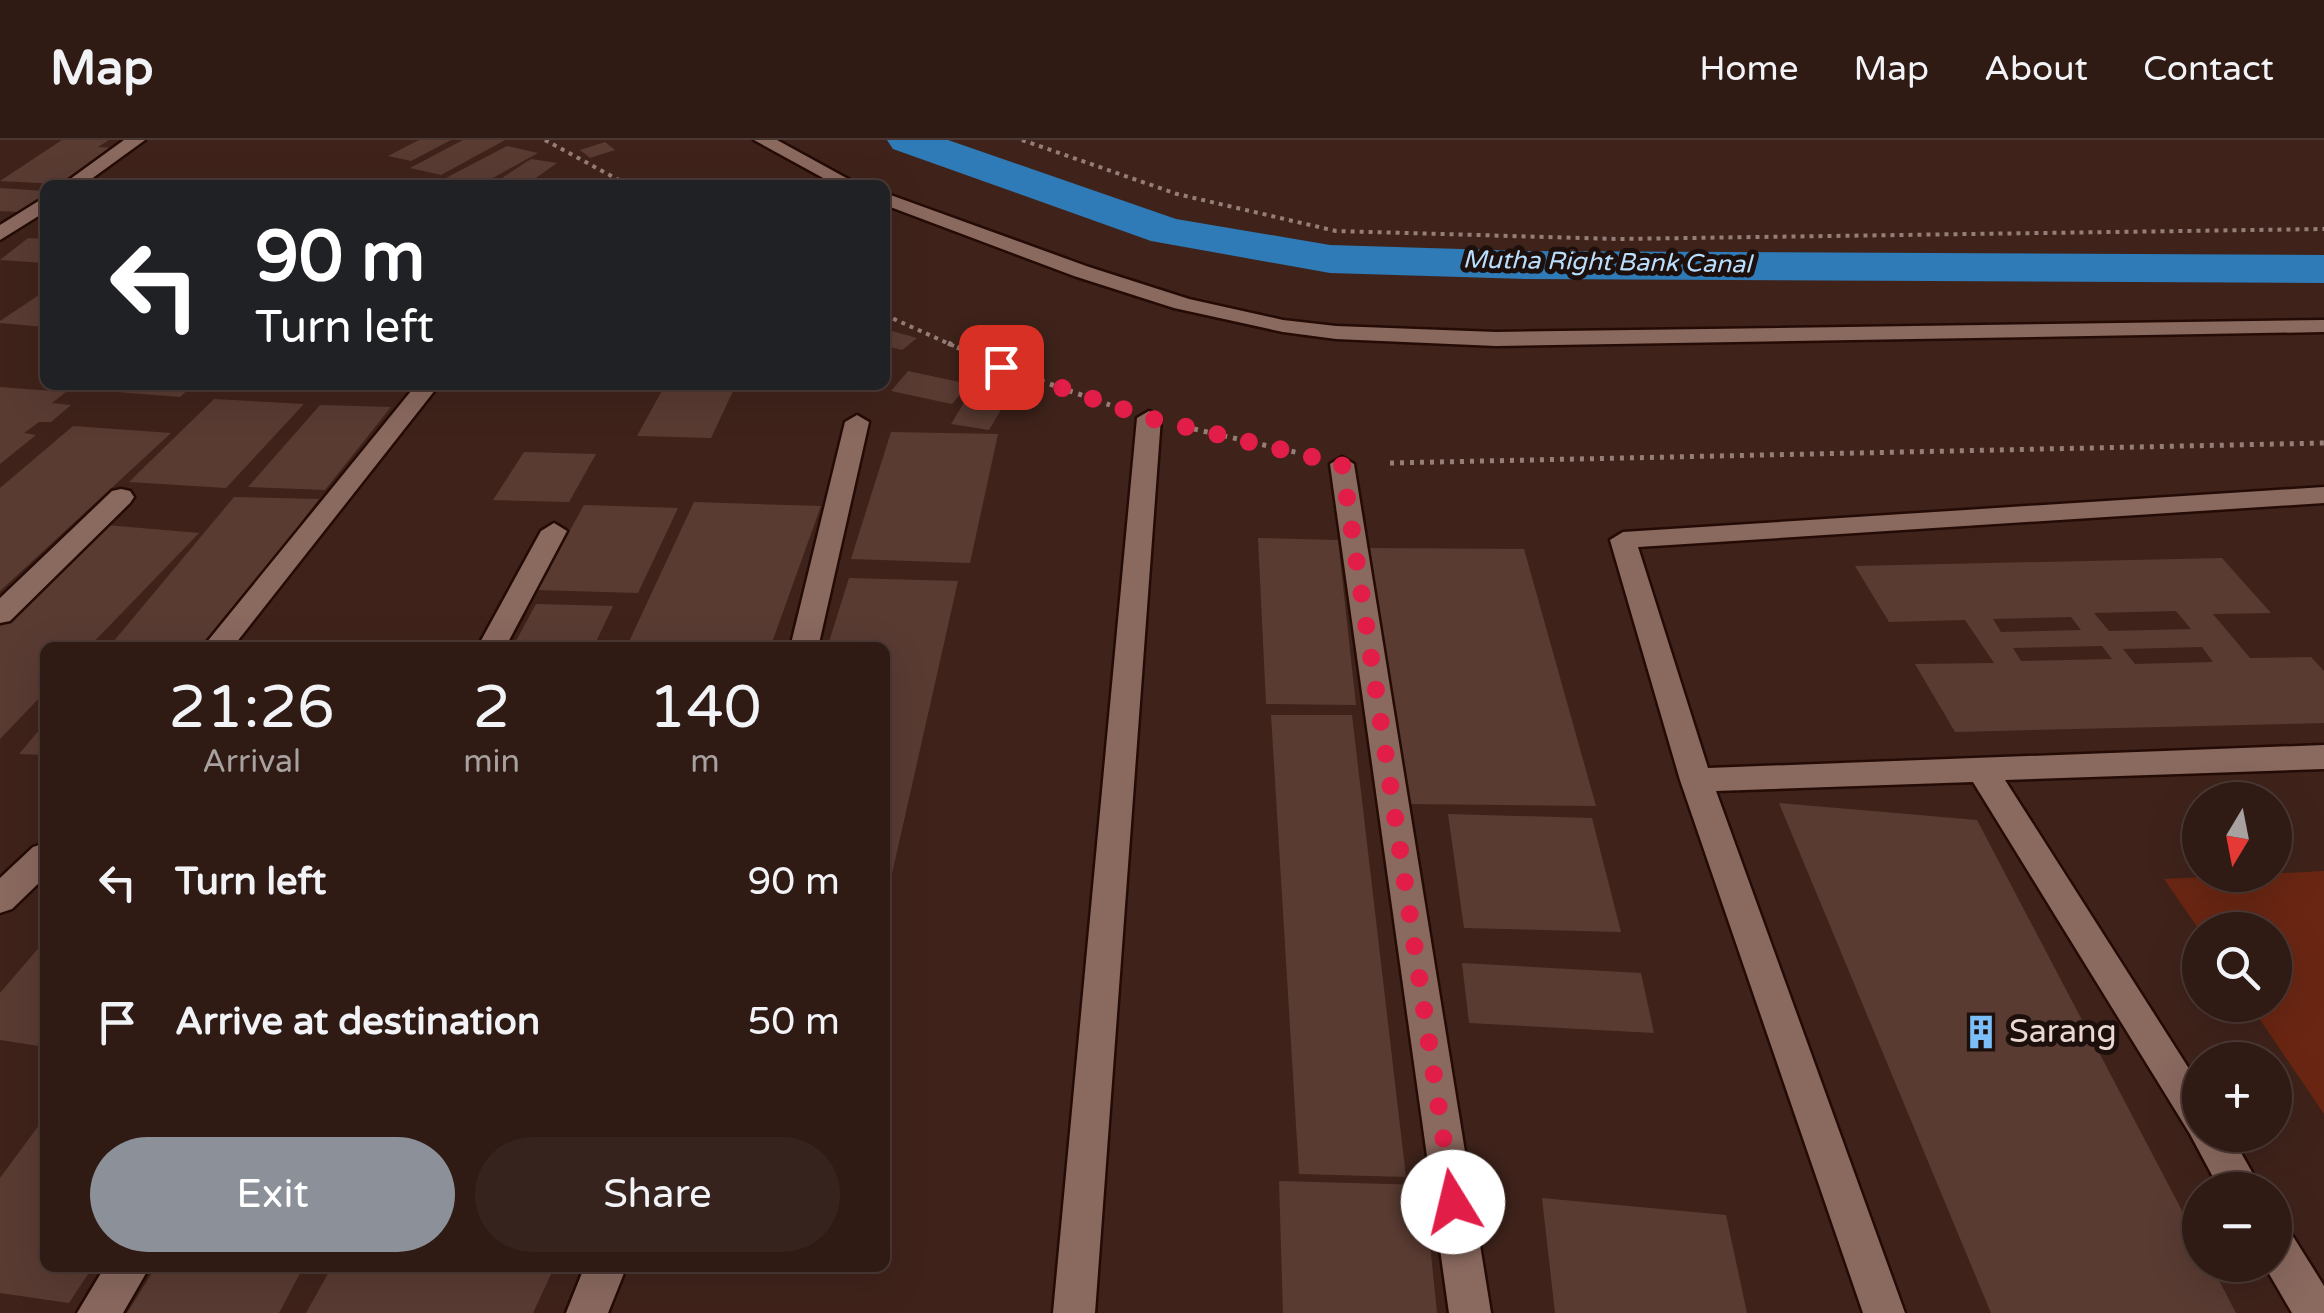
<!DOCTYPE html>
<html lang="en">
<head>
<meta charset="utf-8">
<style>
	body { margin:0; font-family:"Varela Round",sans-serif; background:#37231d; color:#f1f3f6; height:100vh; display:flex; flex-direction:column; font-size:38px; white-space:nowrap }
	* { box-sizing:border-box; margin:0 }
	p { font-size:32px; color:#a7a1a0 }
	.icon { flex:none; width:55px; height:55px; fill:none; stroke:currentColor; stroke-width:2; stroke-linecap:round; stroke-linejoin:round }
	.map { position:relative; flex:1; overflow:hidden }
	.details { position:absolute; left:40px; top:502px; width:850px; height:630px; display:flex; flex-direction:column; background:#2f1a14; border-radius:15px; box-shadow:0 10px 40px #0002,0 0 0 2px #4a3834 }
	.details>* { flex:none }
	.top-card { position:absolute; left:40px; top:40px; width:850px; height:210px; border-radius:15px; box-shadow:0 10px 40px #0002,0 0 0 2px #4a3834; background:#202124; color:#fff; overflow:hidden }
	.needle { width:65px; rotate:190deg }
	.tools { position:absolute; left:2182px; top:642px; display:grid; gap:20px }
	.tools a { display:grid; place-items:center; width:110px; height:110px; border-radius:50%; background:#2f1a14; box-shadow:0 10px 40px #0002,0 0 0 2px #4a3834; font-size:50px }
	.pin { position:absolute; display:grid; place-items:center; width:85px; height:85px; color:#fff; margin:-42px; border-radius:20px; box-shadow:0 5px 15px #0006 }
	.me { position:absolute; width:110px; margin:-55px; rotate:351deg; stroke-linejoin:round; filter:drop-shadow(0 0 8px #0008) }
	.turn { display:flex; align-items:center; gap:35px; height:210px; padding:0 50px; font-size:45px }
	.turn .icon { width:130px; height:130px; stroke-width:2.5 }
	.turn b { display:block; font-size:70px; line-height:85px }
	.eta { display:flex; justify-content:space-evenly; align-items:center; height:170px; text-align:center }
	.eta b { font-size:60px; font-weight:600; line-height:70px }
	.action { display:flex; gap:20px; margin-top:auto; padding:20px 50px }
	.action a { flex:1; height:115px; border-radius:60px; background:#8c9099; color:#fff; font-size:40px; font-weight:600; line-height:115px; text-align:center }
	.action a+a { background:#37231d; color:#f1f3f6 }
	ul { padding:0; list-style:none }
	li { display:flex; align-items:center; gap:30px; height:140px; padding:0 50px }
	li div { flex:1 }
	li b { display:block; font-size:38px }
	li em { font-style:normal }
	header { display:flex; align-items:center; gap:60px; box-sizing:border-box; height:140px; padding:0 50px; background:#2f1a14; border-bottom:2px solid #4a3834 }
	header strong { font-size:48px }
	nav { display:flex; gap:55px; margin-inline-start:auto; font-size:35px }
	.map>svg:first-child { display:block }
	.green { fill:#6a2613 }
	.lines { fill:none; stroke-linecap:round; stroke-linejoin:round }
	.canal { fill:#2e7bb7; fill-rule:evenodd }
	.building { fill:#593b32; fill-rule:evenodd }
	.street-casing { stroke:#240b05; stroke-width:5 }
	.path-far1 { stroke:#957e77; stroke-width:4; stroke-dasharray:4 5; stroke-linecap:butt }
	.path { stroke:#957e77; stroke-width:5; stroke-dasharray:4 6; stroke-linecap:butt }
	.street { fill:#8a695f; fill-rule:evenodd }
	.route { stroke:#e11d48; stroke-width:18; stroke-dasharray:0 32.4 }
	.labels { text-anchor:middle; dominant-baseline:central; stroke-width:10; stroke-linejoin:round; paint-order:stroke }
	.far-water-label { font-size:25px; font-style:italic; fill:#b9defe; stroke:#1d100c }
	.near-poi-label { font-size:32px; fill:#ead7d2; stroke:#1d100c; text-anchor:start }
</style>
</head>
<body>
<header>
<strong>Map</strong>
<nav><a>Home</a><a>Map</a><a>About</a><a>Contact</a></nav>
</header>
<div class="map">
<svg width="2324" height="1173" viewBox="0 0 2324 1173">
	<rect width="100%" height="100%" fill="#3f231b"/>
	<!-- green -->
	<path class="green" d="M2324,731V974L2250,865H2275V790L2200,791L2164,739Z"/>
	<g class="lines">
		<!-- canal -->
		<path class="canal" d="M887,0H948L1176,79L1330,105L1527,111L2324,115V143L1527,139L1330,133L1151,101L893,9Z"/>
	</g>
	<!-- building -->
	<path class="building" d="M62,0H109L98,7L114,8L58,44L0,41Z
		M419,0H451L411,21L388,16Z
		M463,0H505L441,35L410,28Z
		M605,2L615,10L590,18L580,10Z
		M507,6L538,13L480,45L442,40Z
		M531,19L557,23L526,45L496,42Z
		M0,48L45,51V54L18,72L0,71Z
		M28,98L45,99V123L0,120Z
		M45,151V187L0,183V181Z
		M885,189L917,198L902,210L885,206Z
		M908,231L969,244L952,264L891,251Z
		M976,243L1014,248L989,290L951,284Z
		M125,245H193L180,257L117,252Z
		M665,245H672L735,247L711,298L637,296Z
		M0,247L66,252L52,263L71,265L51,282H39L24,293L36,295L0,324Z
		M214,259L304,264L226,348L129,342Z
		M320,265L391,267L325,350L248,347Z
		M73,286L171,293L0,451V348Z
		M891,292L998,294L970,423L851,419Z
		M524,312L596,314L569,362L493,360Z
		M234,357L319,359L206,508H108Z
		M694,362L821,366L770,508H626Z
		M584,365L678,368L638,453L537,450Z
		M106,385L199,393L88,508H45V552L0,599V486Z
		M1258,398L1338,400L1356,565L1266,564Z
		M1370,408L1524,409L1596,666L1409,664Z
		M2222,418L2271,473L2213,474L2250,518L2311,517L2324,531V583L1955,592L1915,524L1994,523L1965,480L1889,482L1855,426ZM2176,471L2191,489L2109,491L2094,473ZM2071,477L2081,490L2001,492L1993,479ZM2102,506L2112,519L2021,521L2013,508ZM2202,507L2213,522L2135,524L2123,509Z
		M849,438L958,441L887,756L885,508H827Z
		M536,464L613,466L593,508H512Z
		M1271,575H1352L1406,1037L1299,1034Z
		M45,583V615L19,614Z
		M1779,663L1977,680L2200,1105V1125H2211L2236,1173H1991Z
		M1448,674L1592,678L1621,792L1464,788Z
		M42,804H45V907L0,900V853Z
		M1462,823L1641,833L1654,893L1469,883Z
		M45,977V1128H92L69,1163L0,1153V1038Z
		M1279,1041L1424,1045L1437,1173H1283Z
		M1542,1058L1726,1075L1747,1173H1555Z
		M155,1128H303L279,1173H127Z
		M331,1128H554L533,1173H306Z"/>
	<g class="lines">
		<!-- street casing -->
		<g class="street-casing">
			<path id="street" d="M124,0H145L83,45H62Z
				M754,0H777L859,45H836Z
				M885,53L1089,127L1189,159L1283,180L1336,186L1496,192L2324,180V192L1496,206L1336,199L1283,192L1174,168L1074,136L885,65Z
				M45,57V72L0,100V85Z
				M416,245H439L232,508H202Z
				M1149,271L1161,278L1095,1173H1053L1137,278Z
				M857,275L869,282L818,508H790L845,282Z
				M1342,317L1354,324L1491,1173H1449L1330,324Z
				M2324,347V363L1638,407L1708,628L2324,605V629L2005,640L2200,946V995H2231L2262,1050H2220L2190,994L1973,642L1716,651L1905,1173H1863L1680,640L1610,400L1623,392Z
				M121,349L130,351L134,357L130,363L10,481L0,483V458L112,351Z
				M554,383L567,391L505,508H477L541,391Z
				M45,703V737L12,769L0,773V738L33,707Z
				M2275,1084L2289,1090L2324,1146V1173H2292L2264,1125H2275Z
				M104,1128H149L123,1173H77Z
				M584,1128H626L608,1173H566Z"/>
		</g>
		<!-- path-far1 -->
		<path class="path-far1" d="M545,0L628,45
			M1022,0L1177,54L1336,91L1617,99L2324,89
			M885,175L954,206"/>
		<!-- path -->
		<path class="path" d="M948,203L1001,227L1110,265
			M1194,289L1299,313
			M1390,323L2324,303"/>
		<!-- street -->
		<use href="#street" class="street"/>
	</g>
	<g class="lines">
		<!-- route -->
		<path class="route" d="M1001,227L1149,278L1342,324L1453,1062"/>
	</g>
	<!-- icons -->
	<defs>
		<g id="building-bare" transform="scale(2.7)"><path d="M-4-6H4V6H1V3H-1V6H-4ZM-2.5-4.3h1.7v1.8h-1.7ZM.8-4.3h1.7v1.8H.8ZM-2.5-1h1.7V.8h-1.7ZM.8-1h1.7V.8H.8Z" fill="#7bbef8" stroke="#1d100c" stroke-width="2.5" paint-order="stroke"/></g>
	</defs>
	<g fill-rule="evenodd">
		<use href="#building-bare" x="1981" y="892"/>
	</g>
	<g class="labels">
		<!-- far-water labels -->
		<g class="far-water-label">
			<text transform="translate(1607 122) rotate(1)">Mutha Right Bank Canal</text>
		</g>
		<!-- near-poi labels -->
		<g class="near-poi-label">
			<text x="2009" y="892">Sarang</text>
		</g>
	</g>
</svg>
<div class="tools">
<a><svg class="needle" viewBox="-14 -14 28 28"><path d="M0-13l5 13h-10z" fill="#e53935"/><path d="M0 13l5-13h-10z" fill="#a7a1a0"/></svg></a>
<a><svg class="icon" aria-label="search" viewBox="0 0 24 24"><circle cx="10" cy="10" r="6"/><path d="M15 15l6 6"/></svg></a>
<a>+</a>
<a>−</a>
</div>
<div class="pin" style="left:1001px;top:227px;background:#d93025"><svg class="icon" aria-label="arrive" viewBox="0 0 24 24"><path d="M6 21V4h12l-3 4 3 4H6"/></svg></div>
<svg class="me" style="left:1453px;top:1062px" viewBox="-20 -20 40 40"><circle r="19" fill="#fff"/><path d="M0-13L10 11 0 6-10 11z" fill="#e11d48"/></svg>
<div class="top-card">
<div class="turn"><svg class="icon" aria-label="left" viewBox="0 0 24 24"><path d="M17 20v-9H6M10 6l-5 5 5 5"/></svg><div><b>90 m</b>Turn left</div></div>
</div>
<section class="details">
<div class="eta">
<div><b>21:26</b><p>Arrival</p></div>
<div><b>2</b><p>min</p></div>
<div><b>140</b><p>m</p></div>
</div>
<ul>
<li><svg class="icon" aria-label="left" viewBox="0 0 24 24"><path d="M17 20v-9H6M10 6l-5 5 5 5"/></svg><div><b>Turn left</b></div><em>90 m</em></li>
<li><svg class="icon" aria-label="arrive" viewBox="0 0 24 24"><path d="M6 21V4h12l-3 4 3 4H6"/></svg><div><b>Arrive at destination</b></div><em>50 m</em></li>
</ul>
<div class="action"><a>Exit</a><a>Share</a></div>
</section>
</div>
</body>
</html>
